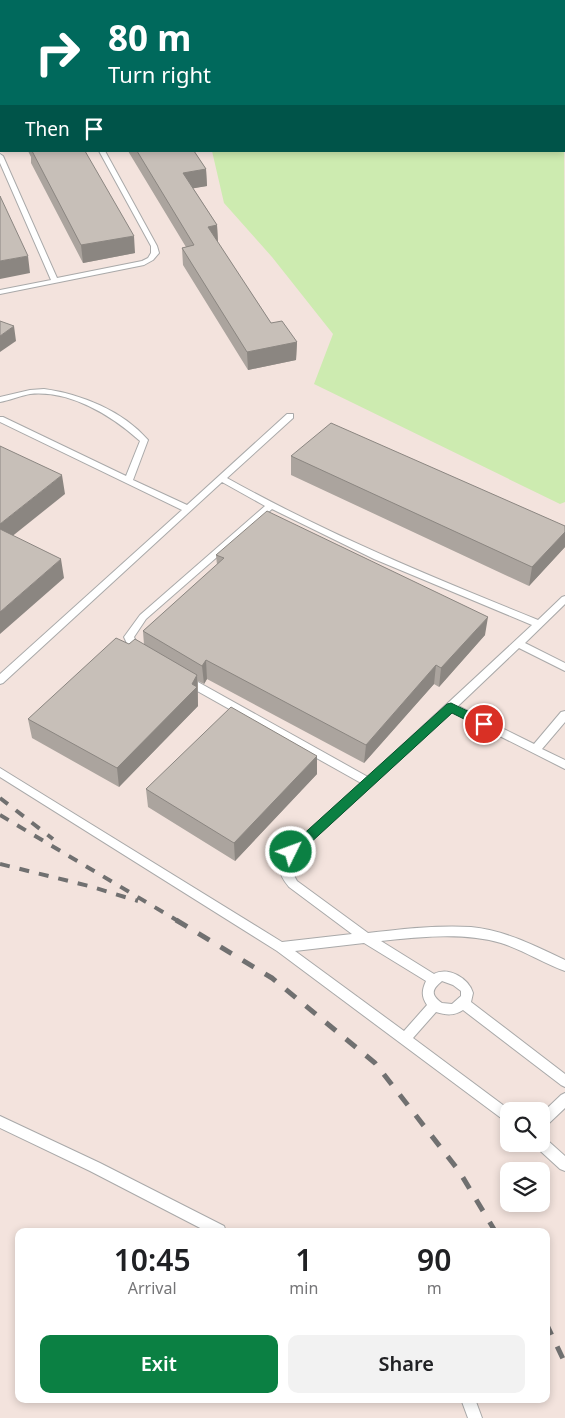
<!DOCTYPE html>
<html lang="en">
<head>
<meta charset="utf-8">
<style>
	body { margin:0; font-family:"Noto Sans",sans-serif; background:#f2f2f2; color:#202124; height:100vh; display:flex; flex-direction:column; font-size:19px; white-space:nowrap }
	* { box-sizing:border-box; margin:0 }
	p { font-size:16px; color:#757577 }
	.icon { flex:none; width:28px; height:28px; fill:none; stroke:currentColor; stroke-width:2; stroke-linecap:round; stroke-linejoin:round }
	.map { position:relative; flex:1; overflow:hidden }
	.details { position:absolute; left:15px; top:1228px; width:535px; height:175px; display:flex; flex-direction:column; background:#fff; border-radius:10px; box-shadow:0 2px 8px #0003 }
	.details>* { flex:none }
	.top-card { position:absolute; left:0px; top:0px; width:565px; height:152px; box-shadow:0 2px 8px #0003; background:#00695c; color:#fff; overflow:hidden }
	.tools { position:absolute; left:500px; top:1102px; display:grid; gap:10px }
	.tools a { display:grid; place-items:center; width:50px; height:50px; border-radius:10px; background:#fff; box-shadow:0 2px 8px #0003; font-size:25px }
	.pin { position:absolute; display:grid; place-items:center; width:42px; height:42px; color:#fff; margin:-21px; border:2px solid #fff; border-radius:50%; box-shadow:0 1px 5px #0007 }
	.me { position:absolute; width:55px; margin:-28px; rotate:48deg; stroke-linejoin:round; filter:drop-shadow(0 0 4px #0008) }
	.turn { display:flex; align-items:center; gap:18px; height:105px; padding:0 25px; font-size:22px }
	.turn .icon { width:65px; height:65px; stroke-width:2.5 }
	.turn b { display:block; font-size:35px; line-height:42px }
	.then { display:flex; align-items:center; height:48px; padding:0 25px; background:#0003; gap:10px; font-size:19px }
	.eta { display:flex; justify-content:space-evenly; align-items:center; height:85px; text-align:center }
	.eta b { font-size:30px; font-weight:600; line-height:35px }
	.button { display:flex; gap:10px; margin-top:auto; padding:10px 25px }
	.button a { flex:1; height:58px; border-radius:10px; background:#0b8043; color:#fff; font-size:20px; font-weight:600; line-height:58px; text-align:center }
	.button a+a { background:#f2f2f2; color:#202124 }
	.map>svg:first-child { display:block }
	.military { fill:#f3e3dd; fill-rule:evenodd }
	.grass { fill:#cdebb0 }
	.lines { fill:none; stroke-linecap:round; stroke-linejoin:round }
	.lane-casing { stroke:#a9a9a9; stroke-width:2 }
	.lane { fill:#fff; fill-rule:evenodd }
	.rail-far1 { stroke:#707070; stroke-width:4; stroke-dasharray:10 10; stroke-linecap:butt }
	.rail { stroke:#707070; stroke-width:5; stroke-dasharray:13 13; stroke-linecap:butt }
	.wall { fill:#aba49e }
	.shaded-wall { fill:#8b8681 }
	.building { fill:#c7bfb8; stroke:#8b8681 }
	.route { fill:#0b8043; stroke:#07532c }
</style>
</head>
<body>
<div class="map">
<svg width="565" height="1418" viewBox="0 0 565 1418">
	<rect width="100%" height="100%" fill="#f2efe9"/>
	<!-- military -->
	<path class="military" d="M0,0L104,1H1V151H564L565,48V1418H0ZM509,1111H541V1144H509ZM509,1171H541V1204H509ZM19,1231H546V1399H19Z"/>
	<!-- grass -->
	<path class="grass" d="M564,117L565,502L560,504L314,384L333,334L272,257L224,203L212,151H564Z"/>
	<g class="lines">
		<!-- lane casing -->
		<g class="lane-casing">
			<path id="lane" d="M99,151H105L157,246L159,253L153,260L144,265L0,294V290L51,280L0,163V154L3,156L57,278L142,261L148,258L151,253V246Z
				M44,389C81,394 123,411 148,440L133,480L187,505L287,414H293V418L227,478C327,534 432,577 538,620L562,597L565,596V604L525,643L565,663V671L519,648L458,706L534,744L561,712L565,711V722L542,749L565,760V769L452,712L295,856L290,868L297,881L368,933C402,929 437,925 471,927C504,930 536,946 565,960V971C543,963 523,950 501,943C463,932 420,937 381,941L434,974C449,966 469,979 473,993L471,1002L565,1074V1087L561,1085L463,1010C454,1016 446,1015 436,1012L413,1038L511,1111H509V1123L505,1121L277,951L0,777V768L282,942L352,934L289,887C277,872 277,866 287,850L361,783L183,683L181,680L183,677H189L368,777L532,625L374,559L272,509L146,619L134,637L139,648L144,653L139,656C130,654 128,645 124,637L140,615L265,506L222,482L3,683L0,684V674L182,510L0,422V417H3L126,476L140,441C111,415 70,390 30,394C20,396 10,400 0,402V397L30,390ZM364,943L426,981C422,990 421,996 427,1005L404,1031L295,951ZM442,981L453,985L461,991V996L452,1004L442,1003C431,995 431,990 442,981Z
				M565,1093V1108L545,1127L541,1129V1114L561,1095Z
				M0,1116L100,1163L224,1226L226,1231H206L90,1171L0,1128Z
				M541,1137L546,1139L565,1156V1171L560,1169L536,1147L535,1144H541Z
				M461,1399H475L482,1418H468Z"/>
		</g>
		<!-- lane -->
		<use href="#lane" class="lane"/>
		<!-- rail-far1 -->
		<path class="rail-far1" d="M0,798L53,839
			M0,815L178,921
			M0,864L89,886L138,901"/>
		<!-- rail -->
		<path class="rail" d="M176,920L272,978L375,1063L459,1171L495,1231
			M546,1323L565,1363"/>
	</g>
	<!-- wall -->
	<path class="wall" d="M0,53H1V104L0,101Z
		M28,151H85L135,253L83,263L31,163V157Z
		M128,151H194L206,169L207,186L193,188L217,225L218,243L271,323L297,342L296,360L248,370L183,265L182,248L186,247Z
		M291,456L565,526V547L529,586L291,475Z
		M216,555L485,635L439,687L434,684L364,763L207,679L204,684L198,681V706L119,787L32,738L28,719L129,644L144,645L143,631L217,565Z
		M317,756V774L235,861L148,807L146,789Z"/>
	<!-- shaded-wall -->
	<path class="shaded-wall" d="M206,169L207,186L184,190L183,173Z
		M217,225L218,243L208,227Z
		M134,236L135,253L83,263L81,245Z
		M28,256L30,273L0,279V261Z
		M14,326L16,341L0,352V336Z
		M297,342L296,360L248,370L247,352Z
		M62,475L65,494L0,546V524Z
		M565,532V547L529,586L532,567Z
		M61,559L64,578L0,634V612Z
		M488,617L485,635L439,687L441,668Z
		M206,660L207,679L204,684L202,666Z
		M436,665L434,684L364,763L366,745Z
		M197,675L198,706L119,787L117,768L192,684Z
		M317,756V774L235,861L234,843Z"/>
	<!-- building -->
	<path class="building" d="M0,53H1V92L0,89Z
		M32,151H85L134,236L81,245Z
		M137,151H194L206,169L183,173L217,225L208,227L271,323L282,321L297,342L247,352L182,248L194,245Z
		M0,196L28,256L0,261Z
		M0,321L14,326L0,336Z
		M331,423L565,526V532L532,567L291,456Z
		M0,446L62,475L0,524Z
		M267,511L488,617L441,668L436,665L366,745L206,660L202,666L143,631L224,558L216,555Z
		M0,529L61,559L0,612Z
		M116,638L129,644L135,639L197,675L192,684L197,687L117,768L28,719Z
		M231,707L317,756L234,843L146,789Z"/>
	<!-- route -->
	<path class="route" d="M451,703L488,721L490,724L488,727H480L452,713L296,856H287L285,852L287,849L447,704Z"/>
</svg>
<div class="tools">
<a><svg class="icon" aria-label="search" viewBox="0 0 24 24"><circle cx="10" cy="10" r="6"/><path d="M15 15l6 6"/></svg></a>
<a><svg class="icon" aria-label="layers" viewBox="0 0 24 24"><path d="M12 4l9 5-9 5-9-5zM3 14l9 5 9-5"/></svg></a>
</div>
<div class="pin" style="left:484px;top:724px;background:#d93025"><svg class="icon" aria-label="arrive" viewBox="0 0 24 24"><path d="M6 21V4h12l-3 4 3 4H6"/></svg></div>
<svg class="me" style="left:291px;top:852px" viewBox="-20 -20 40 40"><circle r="17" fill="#0b8043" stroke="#fff" stroke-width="3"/><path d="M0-11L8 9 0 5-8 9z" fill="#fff"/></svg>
<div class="top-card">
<div class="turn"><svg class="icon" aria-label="right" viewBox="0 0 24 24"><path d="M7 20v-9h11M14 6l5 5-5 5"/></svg><div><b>80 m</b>Turn right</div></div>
<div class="then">Then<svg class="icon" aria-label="arrive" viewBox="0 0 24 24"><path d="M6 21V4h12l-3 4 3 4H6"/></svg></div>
</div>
<section class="details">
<div class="eta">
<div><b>10:45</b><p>Arrival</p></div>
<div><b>1</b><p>min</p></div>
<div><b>90</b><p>m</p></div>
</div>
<div class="button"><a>Exit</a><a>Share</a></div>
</section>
</div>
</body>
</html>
